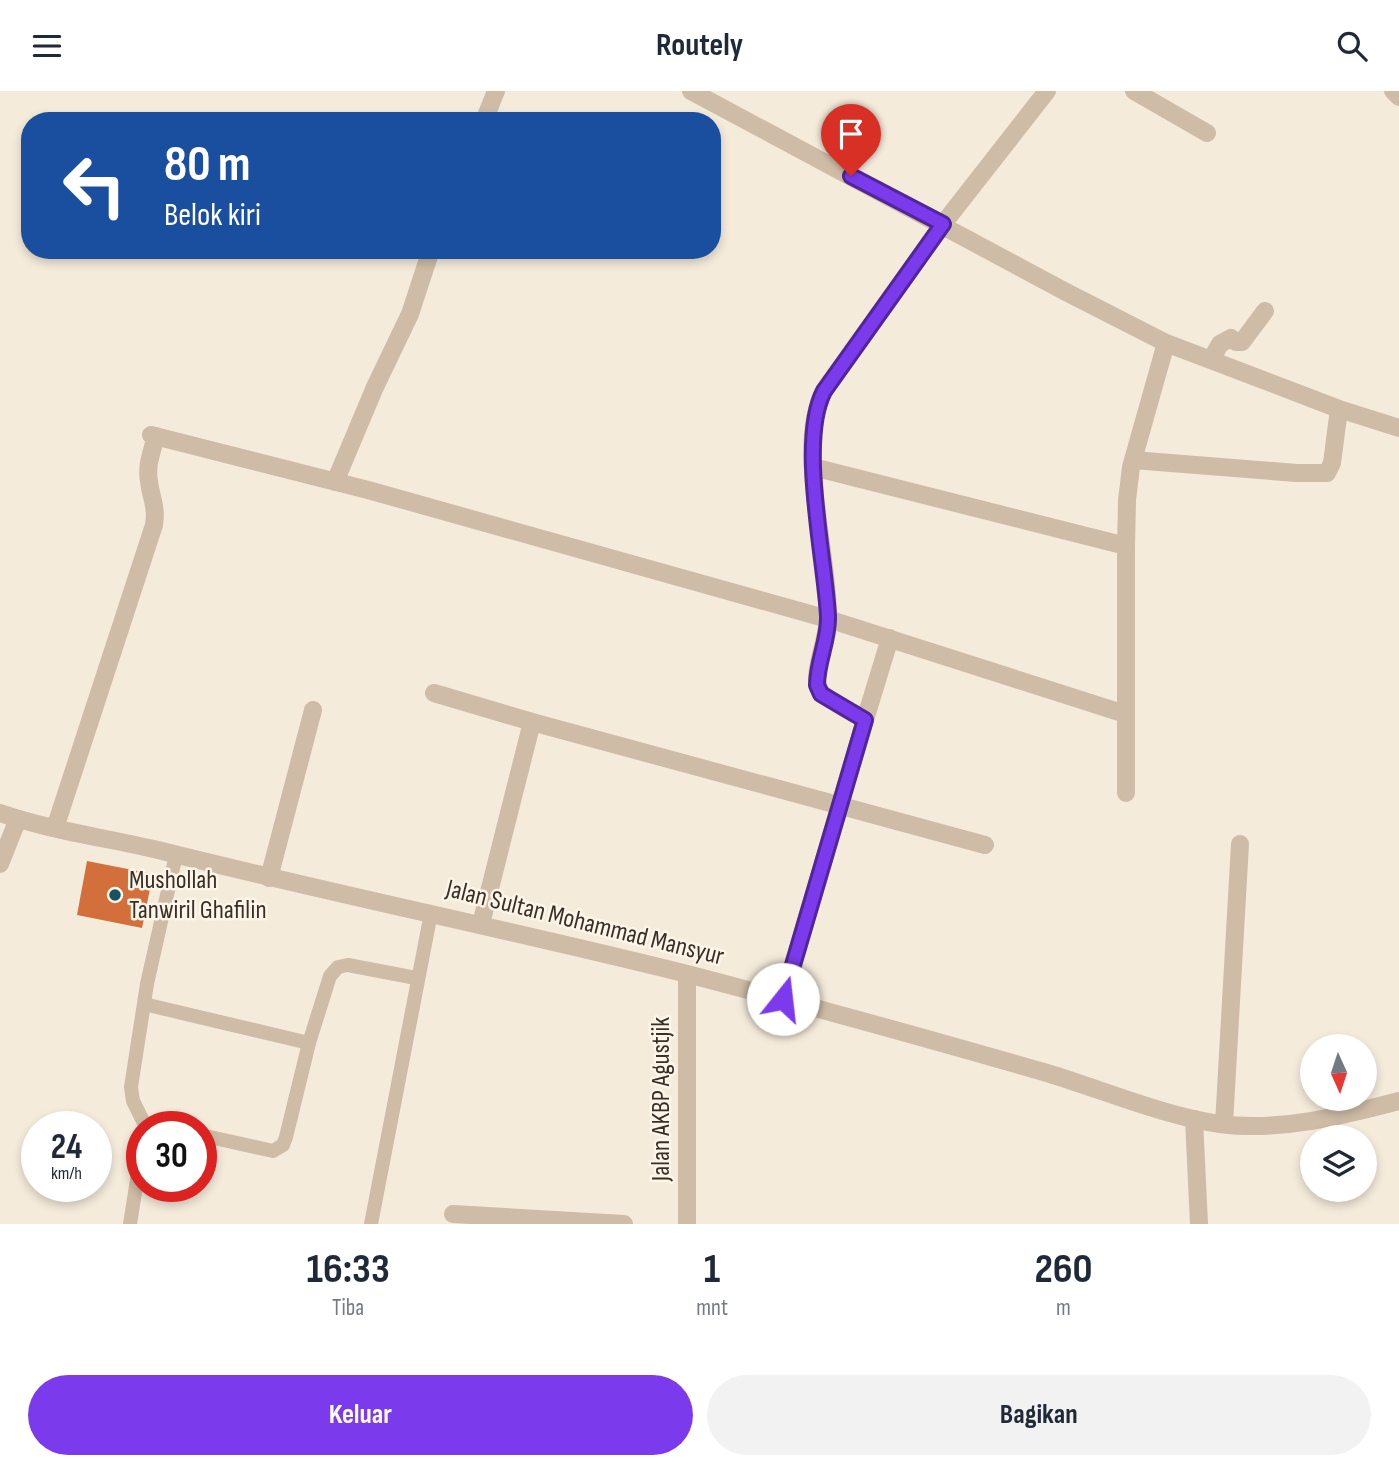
<!DOCTYPE html>
<html lang="id">
<head>
<meta charset="utf-8">
<style>
	body { margin:0; font-family:"Sofia Sans Condensed",sans-serif; background:#f2f2f3; color:#1f2937; height:100vh; display:flex; flex-direction:column; font-size:26px; white-space:nowrap }
	* { box-sizing:border-box; margin:0 }
	p { font-size:23px; color:#747a83 }
	.icon { flex:none; width:38px; height:38px; fill:none; stroke:currentColor; stroke-width:2; stroke-linecap:round; stroke-linejoin:round }
	.map { position:relative; height:1133px; overflow:hidden }
	.panel { display:flex; flex-direction:column; background:#fff; flex:1 }
	.panel>* { flex:none }
	.guide { position:absolute; left:21px; top:21px; width:700px; height:147px; border-radius:28px; box-shadow:0 4px 10px #0003; background:#1a4fa0; color:#fff; overflow:hidden }
	.needle { width:46px; rotate:177deg }
	.controls { position:absolute; left:1300px; top:943px; display:grid; gap:14px }
	.controls a { display:grid; place-items:center; width:77px; height:77px; border-radius:50%; background:#fff; box-shadow:0 4px 10px #0003; font-size:35px }
	.speed { position:absolute; left:21px; top:1020px; display:flex; gap:14px; font-size:35px; font-weight:700; text-align:center }
	.speed>* { display:grid; place-content:center; width:91px; height:91px; border-radius:50%; background:#fff; box-shadow:0 4px 10px #0003; line-height:1 }
	.speed small { font-size:18px; font-weight:400 }
	.speed .limit { border:10px solid #d22; background:#fff; color:#111 }
	.pin { position:absolute; display:grid; place-items:center; width:60px; height:60px; color:#fff; margin:-72px -30px; border-radius:50% 50% 50% 0; rotate:-45deg; box-shadow:0 0 7px #0007 }
	.pin .icon { rotate:45deg }
	.me { position:absolute; width:77px; margin:-38px; rotate:16deg; stroke-linejoin:round; filter:drop-shadow(0 0 5px #0008) }
	.turn { display:flex; align-items:center; gap:24px; height:147px; padding:0 28px; font-size:32px }
	.turn .icon { width:91px; height:91px; stroke-width:2.5 }
	.turn b { display:block; font-size:49px; line-height:60px }
	.eta { display:flex; justify-content:space-evenly; align-items:center; height:119px; text-align:center }
	.eta b { font-size:42px; font-weight:700; line-height:49px }
	.action { display:flex; gap:14px; margin-top:auto; padding:14px 28px }
	.action a { flex:1; height:80px; border-radius:42px; background:#7c3aed; color:#fff; font-size:28px; font-weight:700; line-height:80px; text-align:center }
	.action a+a { background:#f2f2f3; color:#1f2937 }
	header { display:flex; justify-content:space-between; align-items:center; height:91px; padding:0 28px; background:#fff; font-size:32px; font-weight:700 }
	.map>svg:first-child { display:block }
	.building { fill:#d36f3b }
	.lines { fill:none; stroke-linecap:round; stroke-linejoin:round }
	.service { stroke:#cebca6; stroke-width:14 }
	.minor { stroke:#cebca6; stroke-width:18 }
	.tertiary { stroke:#cebca6; stroke-width:18 }
	.route-casing { stroke:#51269a; stroke-width:18 }
	.route { stroke:#7c3aed; stroke-width:12 }
	.poi-dot { fill:#185460; stroke:#fcf5e8; stroke-width:2.5 }
	.labels { text-anchor:middle; dominant-baseline:central; stroke-width:5; stroke-linejoin:round; paint-order:stroke }
	.poi-label { font-size:26px; fill:#392f27; stroke:#fcf5e8; text-anchor:start }
	.street-label { font-size:26px; fill:#392f27; stroke:#fcf5e8 }
</style>
</head>
<body>
<header><svg class="icon" aria-label="menu" viewBox="0 0 24 24"><path d="M4 6h16M4 12h16M4 18h16"/></svg>Routely<svg class="icon" aria-label="search" viewBox="0 0 24 24"><circle cx="10" cy="10" r="6"/><path d="M15 15l6 6"/></svg></header>
<div class="map">
<svg width="1399" height="1133" viewBox="0 0 1399 1133">
	<rect width="100%" height="100%" fill="#f5ebdb"/>
	<!-- building -->
	<path class="building" d="M87,770L153,783L142,837L77,824Z"/>
	<g class="lines">
		<!-- service -->
		<path class="service" d="M144,913L309,952
			M146,1033L163,1036
			M146,1036L133,1010L131,996L147,893L176,764
			M201,1044L273,1060L283,1054L286,1046L309,952L330,885L338,876L348,874L416,887
			M130,1133L142,1057
			M371,1133L431,822"/>
		<!-- minor -->
		<path class="minor" d="M691,0L1066,201L1166,252L1339,318L1399,337
			M1134,0L1207,42
			M1393,0L1399,6
			M484,30L496,0
			M1211,269L1220,253L1231,247L1236,251H1242L1265,220
			M151,344L368,399L828,528L1125,623
			M1133,369L1297,382H1327L1332,372L1339,318
			M813,376L1126,455V702
			M335,391L375,296L410,223L431,159
			M1126,455L1127,409L1131,376L1166,252
			M434,602L532,631L985,754
			M865,629L890,547
			M55,737L154,434C157,415 151,408 149,390C146,375 152,360 156,345
			M0,773L18,728
			M269,787L313,619
			M481,833L532,631
			M783,908L865,629C854,622 821,606 818,596C813,581 828,545 828,527C829,465 795,354 824,300L943,133L1047,0
			M1194,1028L1199,1133
			M1224,1033L1240,753
			M453,1123L624,1133"/>
		<!-- tertiary -->
		<path class="tertiary" d="M0,722C52,740 108,747 162,760C338,804 515,840 691,884C810,915 929,948 1047,982C1103,999 1164,1025 1220,1033C1279,1041 1342,1025 1399,1010
			M687,883V1133"/>
	</g>
	<g class="lines">
		<!-- route casing -->
		<g class="route-casing">
			<path id="route" d="M783,908L865,629L821,603L817,594C817,571 829,548 828,525C825,466 798,350 824,300L943,133L851,85"/>
		</g>
		<!-- route -->
		<use href="#route" class="route"/>
	</g>
	<!-- markers -->
	<circle class="poi-dot" cx="115" cy="804" r="7"/>
	<g class="labels">
		<!-- poi labels -->
		<g class="poi-label">
			<text x="129" y="789">Mushollah<tspan x="129" dy="30">Tanwiril Ghafilin</tspan></text>
		</g>
		<!-- street labels -->
		<g class="street-label">
			<text transform="translate(585 832) rotate(14)">Jalan Sultan Mohammad Mansyur</text>
			<text transform="translate(661 1008) rotate(-90)">Jalan AKBP Agustjik</text>
		</g>
	</g>
</svg>
<div class="controls">
<a><svg class="needle" viewBox="-14 -14 28 28"><path d="M0-13l5 13h-10z" fill="#e53935"/><path d="M0 13l5-13h-10z" fill="#747a83"/></svg></a>
<a><svg class="icon" aria-label="layers" viewBox="0 0 24 24"><path d="M12 4l9 5-9 5-9-5zM3 14l9 5 9-5"/></svg></a>
</div>
<div class="speed"><div>24<small>km/h</small></div><div class="limit">30</div></div>
<div class="pin" style="left:851px;top:85px;background:#d93025"><svg class="icon" aria-label="arrive" viewBox="0 0 24 24"><path d="M6 21V4h12l-3 4 3 4H6"/></svg></div>
<svg class="me" style="left:783px;top:908px" viewBox="-20 -20 40 40"><circle r="19" fill="#fff"/><path d="M0-13L10 11 0 6-10 11z" fill="#7c3aed"/></svg>
<div class="guide">
<div class="turn"><svg class="icon" aria-label="left" viewBox="0 0 24 24"><path d="M17 20v-9H6M10 6l-5 5 5 5"/></svg><div><b>80 m</b>Belok kiri</div></div>
</div>
</div>
<section class="panel">
<div class="eta">
<div><b>16:33</b><p>Tiba</p></div>
<div><b>1</b><p>mnt</p></div>
<div><b>260</b><p>m</p></div>
</div>
<div class="action"><a>Keluar</a><a>Bagikan</a></div>
</section>
</body>
</html>
